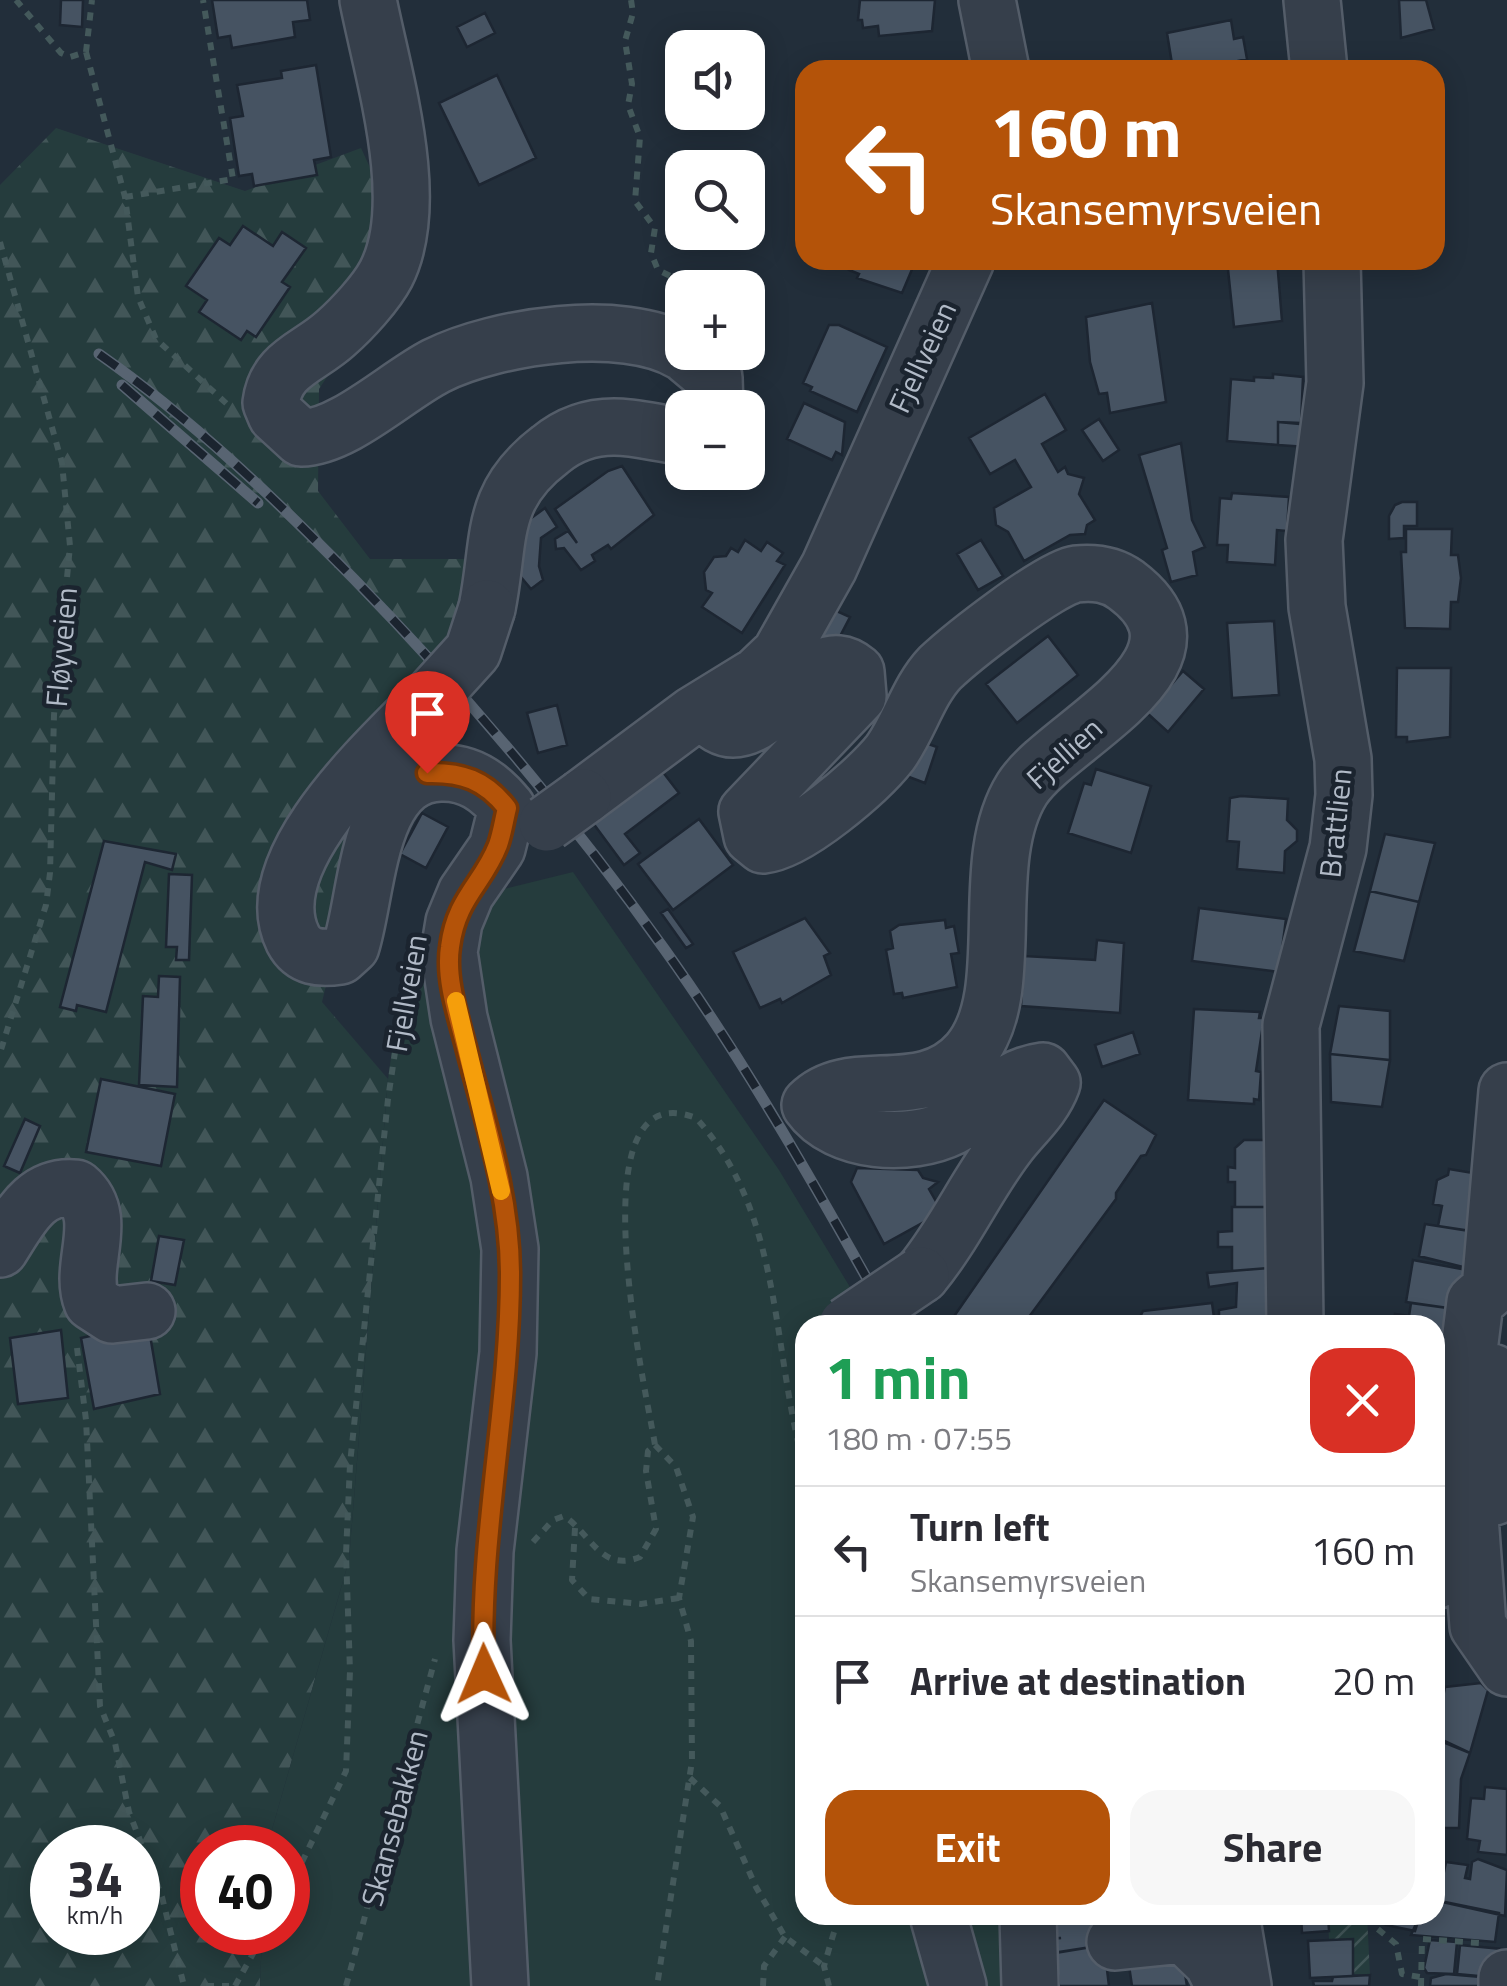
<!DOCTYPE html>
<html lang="en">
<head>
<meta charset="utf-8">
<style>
	body { margin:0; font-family:"Titillium Web",sans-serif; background:#f7f7f7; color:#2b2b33; height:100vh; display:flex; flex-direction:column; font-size:38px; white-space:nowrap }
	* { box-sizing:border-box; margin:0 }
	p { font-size:32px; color:#7c7c81 }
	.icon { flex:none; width:55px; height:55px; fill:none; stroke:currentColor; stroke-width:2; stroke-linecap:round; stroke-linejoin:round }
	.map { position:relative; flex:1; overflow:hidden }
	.sheet { position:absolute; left:795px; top:1315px; width:650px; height:610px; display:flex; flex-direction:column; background:#fff; border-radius:30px; box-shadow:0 5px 25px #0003 }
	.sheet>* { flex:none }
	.banner { position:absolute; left:795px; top:60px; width:650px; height:210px; border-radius:30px; box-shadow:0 5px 25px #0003; background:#b45309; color:#fff; overflow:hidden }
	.tools { position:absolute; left:665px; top:30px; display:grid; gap:20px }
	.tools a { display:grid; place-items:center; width:100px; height:100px; border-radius:20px; background:#fff; box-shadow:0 5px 25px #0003; font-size:50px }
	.speed { position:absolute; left:30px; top:1825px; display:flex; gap:20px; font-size:50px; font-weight:700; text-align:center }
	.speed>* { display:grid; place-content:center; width:130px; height:130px; border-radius:50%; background:#fff; box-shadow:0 5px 25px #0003; line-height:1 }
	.speed small { font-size:25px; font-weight:400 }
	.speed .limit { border:15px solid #d22; background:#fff; color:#111 }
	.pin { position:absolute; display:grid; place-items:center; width:85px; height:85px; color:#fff; margin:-102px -42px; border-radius:50% 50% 50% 0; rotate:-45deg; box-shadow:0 0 10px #0007 }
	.pin .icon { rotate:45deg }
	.me { position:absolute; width:110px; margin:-55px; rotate:359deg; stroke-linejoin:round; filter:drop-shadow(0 0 8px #0008) }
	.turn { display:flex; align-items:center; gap:35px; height:210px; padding:0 30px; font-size:45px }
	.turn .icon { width:130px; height:130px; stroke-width:2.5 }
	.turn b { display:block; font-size:70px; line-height:85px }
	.round { display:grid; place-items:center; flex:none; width:105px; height:105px; border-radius:30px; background:#f7f7f7 }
	.head { display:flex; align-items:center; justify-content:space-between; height:170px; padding:0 30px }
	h1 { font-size:60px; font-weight:700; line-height:75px; color:#1e9e55 }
	.button { display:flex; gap:20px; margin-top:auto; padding:20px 30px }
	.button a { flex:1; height:115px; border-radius:30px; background:#b45309; color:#fff; font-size:40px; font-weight:700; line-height:115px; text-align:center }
	.button a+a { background:#f7f7f7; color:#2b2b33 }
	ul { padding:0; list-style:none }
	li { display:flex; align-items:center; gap:30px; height:130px; padding:0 30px; border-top:2px solid #e1e1e2 }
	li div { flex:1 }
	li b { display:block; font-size:38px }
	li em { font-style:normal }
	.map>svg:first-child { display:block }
	.forest { fill:url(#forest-firs); fill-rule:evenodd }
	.park { fill:#253c3d }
	.garden { fill:url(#garden-furrows) }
	.building { fill:#465362; stroke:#1d2632; stroke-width:2.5 }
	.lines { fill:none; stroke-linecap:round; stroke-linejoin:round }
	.minor-casing { stroke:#545d69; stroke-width:60 }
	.path { stroke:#44595b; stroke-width:6; stroke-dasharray:8 8; stroke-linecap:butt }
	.minor { stroke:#363f4b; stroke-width:55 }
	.rail-casing { stroke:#586472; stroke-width:11 }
	.rail { stroke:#1b242f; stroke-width:8; stroke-dasharray:22; stroke-linecap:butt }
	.minor-bridge-casing { stroke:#545d69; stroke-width:60; stroke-linecap:butt }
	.minor-bridge { stroke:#363f4b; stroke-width:55 }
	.route-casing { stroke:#753606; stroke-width:25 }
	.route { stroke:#b45309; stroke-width:18 }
	.slow { stroke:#f59e0b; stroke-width:18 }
	.labels { text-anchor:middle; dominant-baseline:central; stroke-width:9; stroke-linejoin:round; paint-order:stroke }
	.street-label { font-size:30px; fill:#b1bac7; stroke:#1b242f }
</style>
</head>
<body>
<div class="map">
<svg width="1507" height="1986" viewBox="0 0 1507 1986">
	<defs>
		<pattern id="forest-firs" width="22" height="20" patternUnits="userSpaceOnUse" patternTransform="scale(2.5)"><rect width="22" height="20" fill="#253c3d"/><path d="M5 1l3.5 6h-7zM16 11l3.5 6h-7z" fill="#425658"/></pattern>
		<pattern id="garden-furrows" width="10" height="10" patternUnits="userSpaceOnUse" patternTransform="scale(2.5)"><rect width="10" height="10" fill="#253c3d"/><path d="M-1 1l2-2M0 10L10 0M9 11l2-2" fill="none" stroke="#425658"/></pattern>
	</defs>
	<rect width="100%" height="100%" fill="#222e3a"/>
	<!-- forest -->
	<path class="forest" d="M56,128L245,191L361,148L409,253L319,389L318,491L370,559H538L378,770L322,1002L388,1079L349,1560L267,1847L202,1848V1932L262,1933L260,1986H0V185ZM52,1848H138V1932H52Z"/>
	<!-- park -->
	<path class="park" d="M573,872L779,1170L873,1325H805V1915H1014V1986H260L262,1933L288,1932V1848L267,1847L349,1560L388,1079L402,978L504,889Z"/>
	<!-- garden -->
	<path class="garden" d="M1328,1915H1367L1370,1975L1353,1974L1329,1940Z"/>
	<!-- building -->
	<path class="building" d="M61,0H83L82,27L60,25Z
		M212,0H307L310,20L293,22L295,37L232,48L230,36L218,38Z
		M860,0H935L932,31L879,36L878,26L863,28L862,20H858Z
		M1399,0H1426L1434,29L1401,38Z
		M485,13L495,33L467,47L457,27Z
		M1231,20L1234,39L1243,37L1247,59L1238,61L1240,70H1173L1167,33Z
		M316,65L331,157L314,160L317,175L254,186L252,174L239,176L230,118L243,116L237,85L282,78L281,71Z
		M497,75L536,158L479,185L439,103Z
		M243,226L273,246L282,232L306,248L282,282L290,287L256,337L247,331L241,340L199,312L207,300L186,286L219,238L230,245Z
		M854,260H916L902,293L857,278L859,274L849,270Z
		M1227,260H1277L1282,321L1234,327Z
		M1152,303L1166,402L1110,413L1107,393L1099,394L1090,362L1086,317Z
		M829,325H839L887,347L857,412L810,391L812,387L803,383Z
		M1273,374L1303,377L1301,423L1278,422V445L1227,441L1231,379L1254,381V377L1273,378Z
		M1045,394L1066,430L1042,444L1058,472L1065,467L1068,474L1084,478L1079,494L1095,520L1087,525L1085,534L1070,535L1024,561L1008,532L996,525L994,508L1031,487L1015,460L990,474L969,438Z
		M804,403L845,422L842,455L836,452L832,460L787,439Z
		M1099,419L1119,450L1103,461L1082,430Z
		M1278,422L1311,425L1307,447L1278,445Z
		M1181,443L1192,520L1205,547L1193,552L1197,575L1171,582L1162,550L1167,548L1139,455Z
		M622,466L654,515L611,549L608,545L592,555L595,561L581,570L564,548L556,549L555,539L568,531L577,543L555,509L608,471Z
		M1232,493L1289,497L1287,531L1277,530L1275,565L1227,562L1228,545H1217L1220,498L1231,499Z
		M1402,502H1417V526H1404V538L1389,539V516L1395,505Z
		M545,508L557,527L541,538L539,566L543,580L531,589L520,576L512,575L519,527Z
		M1406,529H1452L1451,555H1458L1461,578L1458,602H1451L1450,629L1405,628L1401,552H1406Z
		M745,540L761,551L767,542L783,553L777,561L785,565L742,633L702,607L712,593L706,590L704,572L714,557L726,556L731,548L738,552Z
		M981,540L1003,576L978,590L957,554Z
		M830,608L850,617L837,642L827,637L822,646L813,641Z
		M1274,621L1279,695L1232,698L1227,623Z
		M1048,636L1078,675L1017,723L986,684Z
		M1397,668H1451L1450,737L1407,742V737H1396Z
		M1183,671L1204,689L1168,732L1147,713Z
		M557,705L567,745L538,753L527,713Z
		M914,739L937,747L925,783L901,774Z
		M659,767L679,793L625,834L640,853L624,865L590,819Z
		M1096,769L1151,786L1131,853L1068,833L1084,783L1091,785Z
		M1241,796L1288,799L1287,820L1297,830V841L1285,851L1284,873L1237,869L1239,842L1227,841L1230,798Z
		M422,813L448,827L426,868L400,854Z
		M699,819L733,865L673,910L638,864Z
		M1385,834L1435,843L1419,902L1370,891Z
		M104,841L176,854L172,870L145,862L106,1012L77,1005L76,1011L60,1007Z
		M169,874L192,875L189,960H176L177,947H166Z
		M1370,891L1419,902L1404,961L1354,951Z
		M1199,908L1286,919L1279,972L1192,961Z
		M668,909L693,944L686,948L661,913Z
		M805,918L830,953L824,956L831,975L782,1003L780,999L760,1008L733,952Z
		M945,920L946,928L954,926L959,953L951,954L957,987L903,998L902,993L894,994L886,950L893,948L890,931L899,925Z
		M1097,940L1124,943L1120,1013L1021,1006L1024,956L1095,960Z
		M159,976L180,977L177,1087L139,1085L143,996L158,997Z
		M1339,1006L1390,1011V1060L1330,1054Z
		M1194,1009L1260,1012L1259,1018H1264L1256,1071L1261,1072L1259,1100L1254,1099V1104L1188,1100Z
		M1133,1032L1140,1054L1102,1067L1095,1045Z
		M1330,1054L1390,1060L1382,1107L1331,1102Z
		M101,1079L175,1094L161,1166L86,1152Z
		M1104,1100L1156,1135L1146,1155L1141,1156L1116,1193V1199L1023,1325H948Z
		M25,1119L40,1126L20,1173L4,1166Z
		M1244,1140H1281L1280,1207H1235V1182H1228V1167L1235,1168V1148Z
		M857,1168L918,1170L923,1178L938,1182L929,1189L942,1212L884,1244L851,1182Z
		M1449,1169L1485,1175L1484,1233L1438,1226L1442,1206L1433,1204L1437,1180L1448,1175Z
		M1232,1207H1280V1267L1232,1271V1247H1218V1232L1232,1231Z
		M1425,1224L1482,1233L1475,1270L1419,1256Z
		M159,1236L184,1240L175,1285L151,1281Z
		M1413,1260L1467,1270L1462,1310L1406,1302Z
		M1280,1267V1325H1219V1310L1236,1307L1237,1283L1209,1287L1207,1273Z
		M1212,1303L1215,1325H1136L1143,1311Z
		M1411,1303L1462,1310L1457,1349L1435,1346V1325H1393L1395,1314L1409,1316Z
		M148,1323L160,1394L94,1409L81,1338Z
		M61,1330L68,1398L18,1404L10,1338Z
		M1481,1683L1488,1690L1470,1753L1438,1738L1439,1718L1445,1687Z
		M1438,1740L1470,1753L1461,1779L1459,1828H1435Z
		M1485,1787L1507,1789V1855L1478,1852L1480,1841L1467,1839L1471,1798L1484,1799Z
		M1478,1859L1507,1870L1505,1916L1438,1901L1446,1862L1468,1865L1465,1878L1470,1879L1472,1862Z
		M1435,1900L1499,1913L1495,1942L1411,1935L1420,1915H1435Z
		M1053,1915H1099L1104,1945L1046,1954L1044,1940L1061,1938H1056Z
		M1301,1915H1328L1329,1931L1302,1933Z
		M1374,1915H1420L1415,1931L1386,1925L1388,1915Z
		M1353,1939V1976L1310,1978L1308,1941Z
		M1430,1940L1457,1942L1454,1974L1427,1973L1424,1968Z
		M1104,1945L1109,1986H1059L1058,1976L1046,1978L1043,1955Z
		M1460,1945L1502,1949L1500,1978L1457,1974Z
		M1128,1959L1183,1962L1187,1986H1132Z
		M1446,1974L1493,1978V1986H1430L1431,1978Z
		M1370,1975L1369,1986H1314L1313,1981H1332L1333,1977Z"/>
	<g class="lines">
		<!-- minor casing -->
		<g class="minor-casing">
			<path id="minor" d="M368,0C383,76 423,202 386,274C376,293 352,319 336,333C309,358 276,363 271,403L276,415L301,438C344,437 397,386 436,366C496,336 623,317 682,352
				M987,0L1001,70
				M1312,0L1319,70
				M683,352L714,378L715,408
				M487,608C501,540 488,497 550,450C568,435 589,427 614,427C637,427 660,434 682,436
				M433,695C385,745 254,860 293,939C303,958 320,959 340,956L351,946C368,893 367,774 441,773C470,772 490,787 507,808L497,848L466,893L454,922L449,952L459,1018L499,1177L510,1249L508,1353L485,1551L482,1640L500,1986
				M700,711C710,718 720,729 733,729C778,729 814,636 856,672L858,696L747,812L752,836L763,845C797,842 868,781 890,753C909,727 918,691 940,668C961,648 1051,577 1076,574C1095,572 1111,574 1126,585C1229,662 1057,734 1022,789C975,864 1021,992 969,1053C922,1107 851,1064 810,1105C838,1144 910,1148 952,1127C989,1108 999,1077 1043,1071L1052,1083C1043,1108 1023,1124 1007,1145C975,1187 955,1234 921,1275
				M583,797L693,715L758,675L780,654L829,567L966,260
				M0,1249C20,1218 35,1184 76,1188C112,1218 77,1265 92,1302L112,1315L147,1311
				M1295,1325L1291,1025L1338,848L1344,795L1343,759L1317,607L1314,540L1335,383L1332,260
				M1492,1372L1486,1483L1494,1497L1507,1491
				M1470,1517L1478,1626L1507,1668
				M1435,1581L1449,1532V1439L1461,1415L1475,1302L1490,1289L1507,1091
				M938,1915L958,1986
				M1028,1915L1030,1986
				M1231,1915L1243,1986
				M1115,1942L1184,1935L1212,1962L1224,1986
				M1507,1986V1978"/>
		</g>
		<!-- path -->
		<path class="path" d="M16,0L61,53L70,57L86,52L92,0
			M631,0L633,13L625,41L632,84L628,105L640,137L635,201L655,228L651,253L658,270L695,288
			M86,52L125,197L138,297L156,339L227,404
			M125,197L233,179L203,0
			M0,242L62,463L70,546L54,715L50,873L46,905L0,1053
			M77,1348L86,1420L100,1706L115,1743L129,1812L162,1897L184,1986
			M655,1445L676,1467L693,1517L679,1598L691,1641L692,1761L657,1986
			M575,1528L572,1580L589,1599L641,1604L679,1598
			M533,1542L553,1520L564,1516C591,1534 601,1573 640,1557L656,1529L646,1471L648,1451L655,1445C648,1399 571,1069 696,1118C784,1214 771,1351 805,1469
			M690,1778L720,1806L756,1887L785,1937L824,1966
			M288,1891L346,1771L350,1671L346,1554L350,1464L388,1099L405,985
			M1374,1915V1926L1396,1944L1402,1974L1420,1977
			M206,1986H229
			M235,1986L265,1932
			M346,1986L435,1659
			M763,1986L764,1966L785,1937
			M829,1986L824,1966L839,1915
			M1421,1986L1422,1939L1479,1943"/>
		<!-- minor -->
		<use href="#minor" class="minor"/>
		<!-- rail casing -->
		<g class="rail-casing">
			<path id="rail" d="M99,354C193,420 274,498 354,579C467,695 571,818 665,950C750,1069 822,1198 893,1325
				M122,385L258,503"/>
		</g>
		<!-- rail -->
		<use href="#rail" class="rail"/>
		<!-- minor-bridge casing -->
		<g class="minor-bridge-casing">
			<path id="minor-bridge" d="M433,695L473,651L487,608
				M547,823L583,797
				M847,1325L921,1275"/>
		</g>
		<!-- minor-bridge -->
		<use href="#minor-bridge" class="minor-bridge"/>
	</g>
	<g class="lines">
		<!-- route casing -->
		<g class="route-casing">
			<path id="route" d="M427,773C462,772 485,780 507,808C504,820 502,834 498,845C483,884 456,898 450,947C445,980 459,1019 467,1051C486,1124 510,1198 510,1274C510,1408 478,1540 484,1674"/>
		</g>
		<!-- route -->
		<use href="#route" class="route"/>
		<!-- slow -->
		<path class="slow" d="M456,1001L501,1191"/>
	</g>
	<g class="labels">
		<!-- street labels -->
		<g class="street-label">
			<text transform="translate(922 357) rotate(-65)">Fjellveien</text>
			<text transform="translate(61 647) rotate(-85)">Fløyveien</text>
			<text transform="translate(1064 753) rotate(-42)">Fjellien</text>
			<text transform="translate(1335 823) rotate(-84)">Brattlien</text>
			<text transform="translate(406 993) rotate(-80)">Fjellveien</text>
			<text transform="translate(394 1818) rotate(-75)">Skansebakken</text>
		</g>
	</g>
</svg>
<div class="tools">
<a><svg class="icon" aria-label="sound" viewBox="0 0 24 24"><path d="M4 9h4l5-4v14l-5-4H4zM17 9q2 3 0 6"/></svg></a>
<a><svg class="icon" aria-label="search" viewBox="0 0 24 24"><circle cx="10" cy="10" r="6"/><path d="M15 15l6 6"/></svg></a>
<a>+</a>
<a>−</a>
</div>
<div class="speed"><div>34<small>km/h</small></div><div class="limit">40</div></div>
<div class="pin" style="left:427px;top:773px;background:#d93025"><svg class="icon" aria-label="arrive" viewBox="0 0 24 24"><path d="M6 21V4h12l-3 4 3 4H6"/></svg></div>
<svg class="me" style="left:484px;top:1674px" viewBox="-20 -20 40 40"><path d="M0-17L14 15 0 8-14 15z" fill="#b45309" stroke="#fff" stroke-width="4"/></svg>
<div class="banner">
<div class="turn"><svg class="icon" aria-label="left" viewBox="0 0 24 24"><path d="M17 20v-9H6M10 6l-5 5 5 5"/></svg><div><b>160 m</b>Skansemyrsveien</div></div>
</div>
<section class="sheet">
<div class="head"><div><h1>1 min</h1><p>180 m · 07:55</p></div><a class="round" style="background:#d93025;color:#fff"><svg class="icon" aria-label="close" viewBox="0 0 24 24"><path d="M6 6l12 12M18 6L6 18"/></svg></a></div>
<ul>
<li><svg class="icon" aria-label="left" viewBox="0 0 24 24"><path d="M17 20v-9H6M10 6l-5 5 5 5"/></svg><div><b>Turn left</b><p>Skansemyrsveien</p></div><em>160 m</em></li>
<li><svg class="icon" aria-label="arrive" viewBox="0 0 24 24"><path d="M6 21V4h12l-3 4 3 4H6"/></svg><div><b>Arrive at destination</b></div><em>20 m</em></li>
</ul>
<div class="button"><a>Exit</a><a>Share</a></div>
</section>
</div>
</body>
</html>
